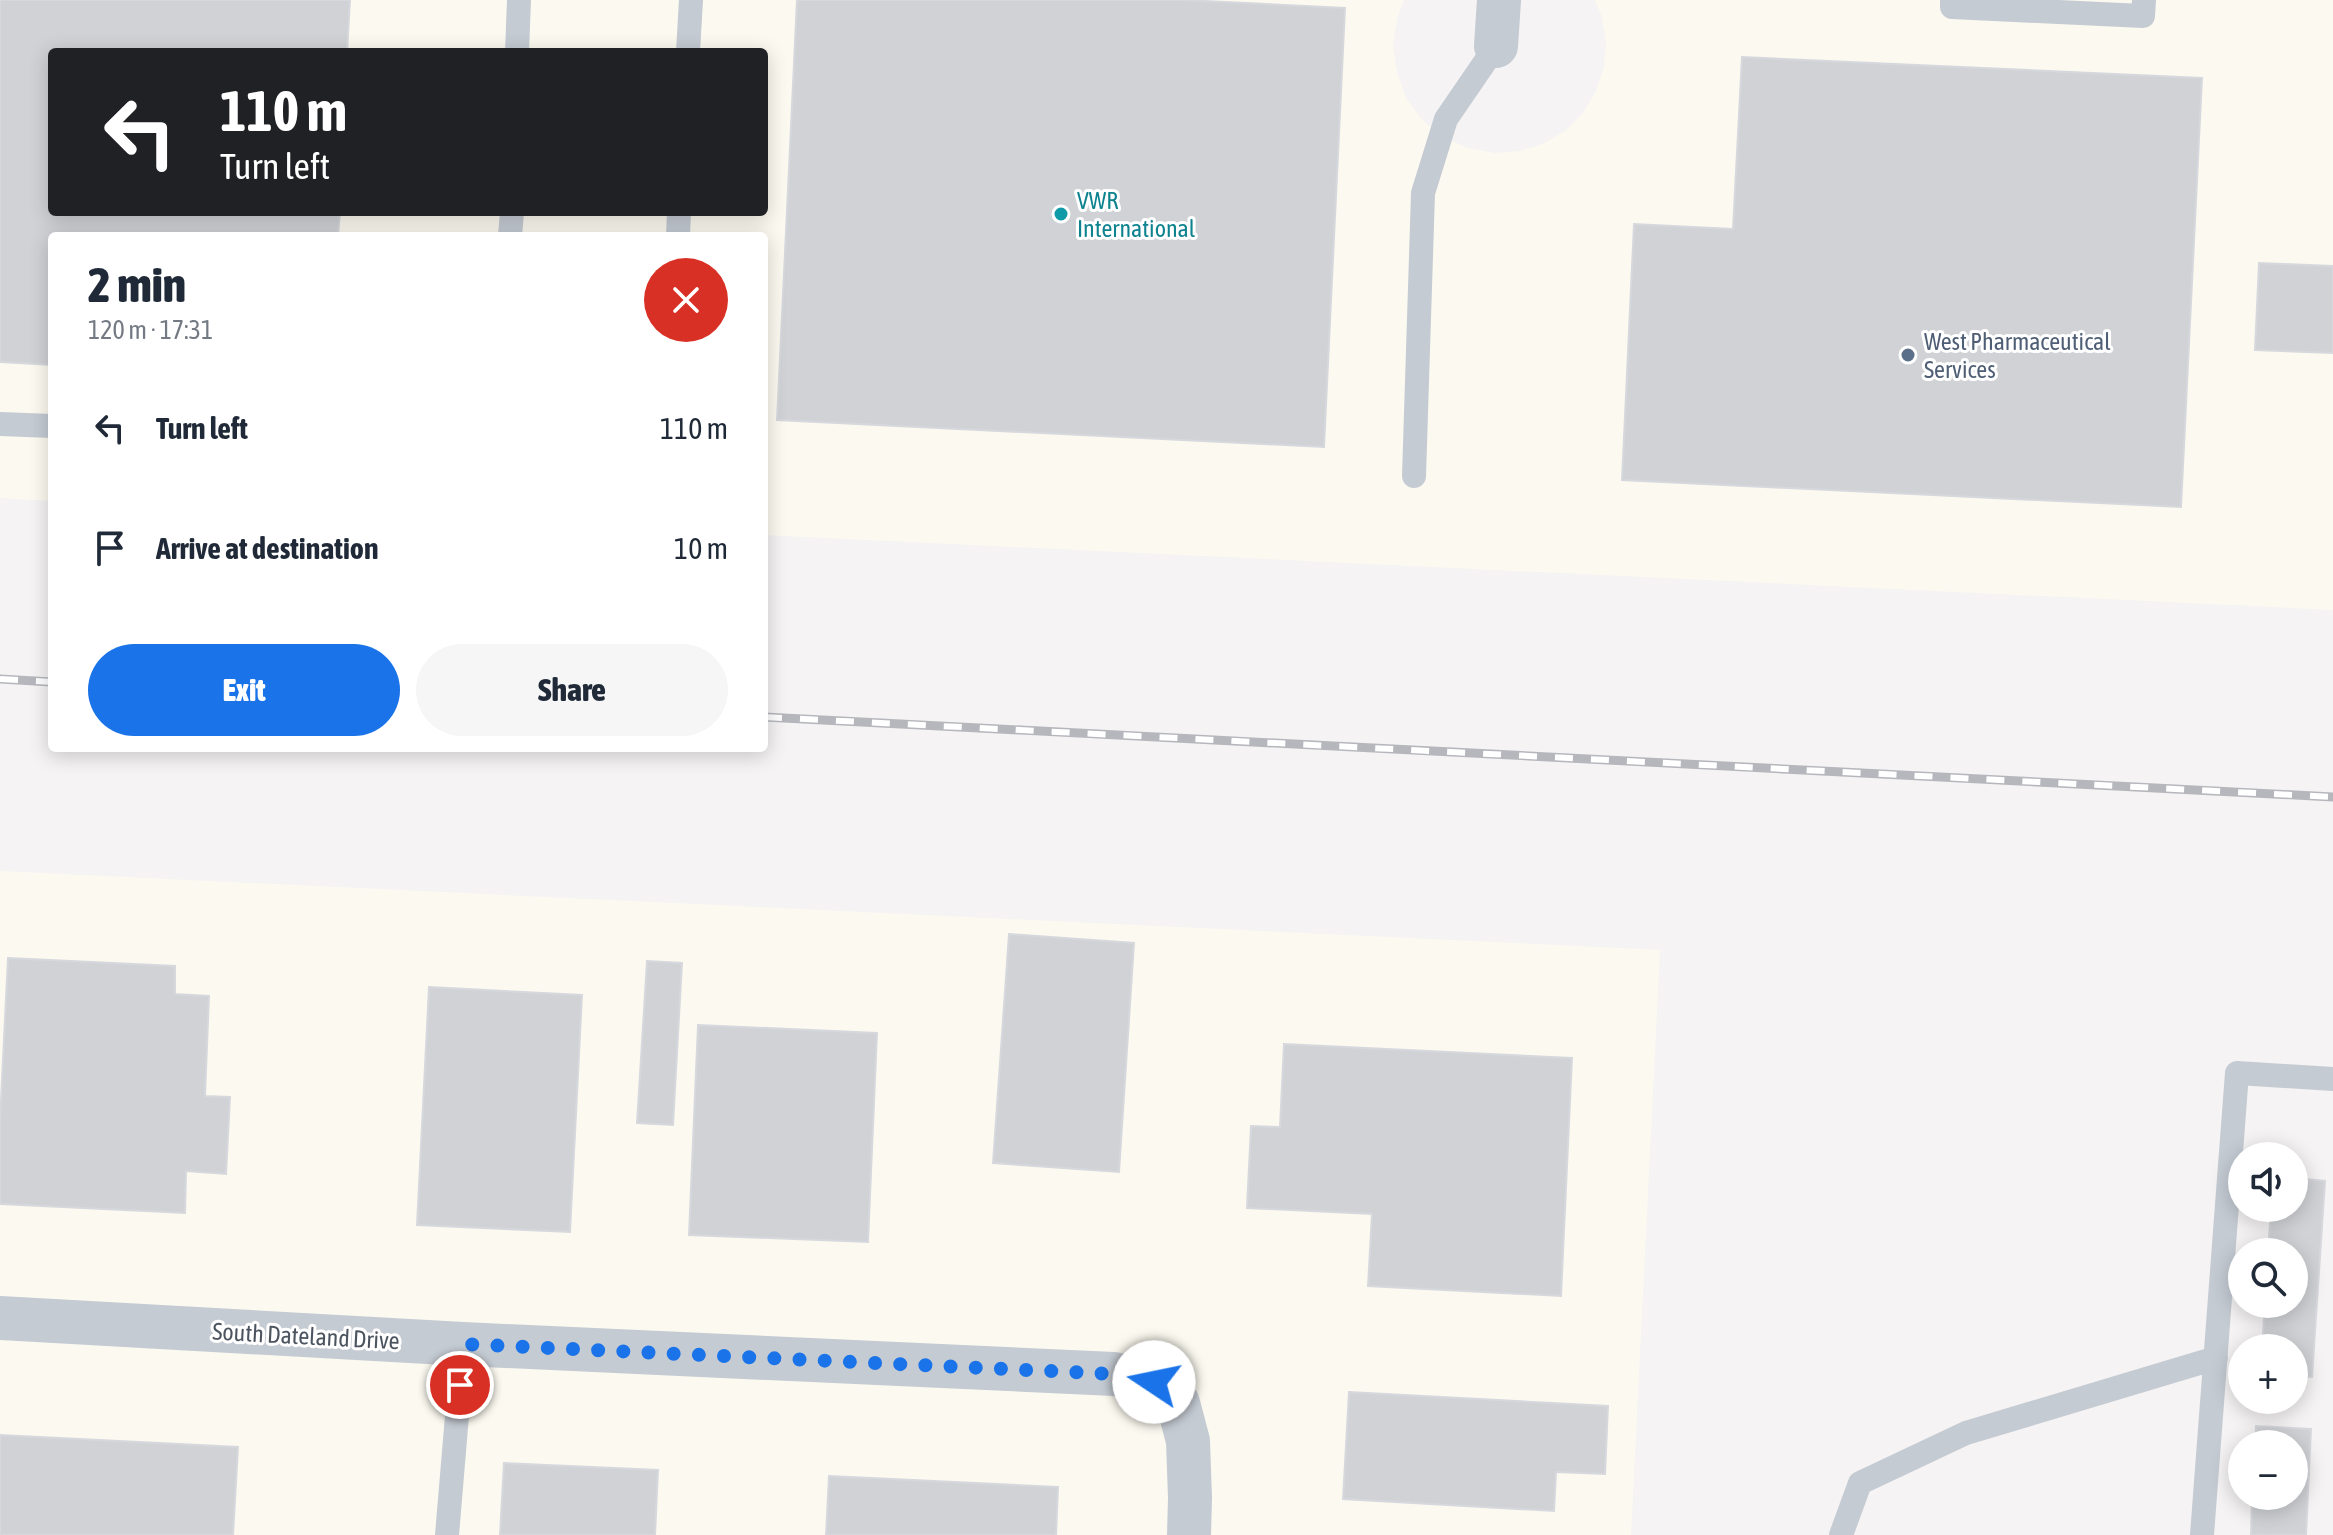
<!DOCTYPE html>
<html lang="en">
<head>
<meta charset="utf-8">
<style>
	body { margin:0; font-family:"Asap Condensed",sans-serif; background:#f6f6f7; color:#1f2937; height:100vh; display:flex; flex-direction:column; font-size:30px; white-space:nowrap }
	* { box-sizing:border-box; margin:0 }
	p { font-size:26px; color:#747a83 }
	.icon { flex:none; width:44px; height:44px; fill:none; stroke:currentColor; stroke-width:2; stroke-linecap:round; stroke-linejoin:round }
	.map { position:relative; flex:1; overflow:hidden }
	.side { position:absolute; left:48px; top:232px; width:720px; height:520px; display:flex; flex-direction:column; background:#fff; border-radius:8px; box-shadow:0 4px 20px #0003 }
	.side>* { flex:none }
	.top-card { position:absolute; left:48px; top:48px; width:720px; height:168px; border-radius:8px; box-shadow:0 4px 20px #0003; background:#202124; color:#fff; overflow:hidden }
	.controls { position:absolute; left:2228px; top:1142px; display:grid; gap:16px }
	.controls a { display:grid; place-items:center; width:80px; height:80px; border-radius:50%; background:#fff; box-shadow:0 4px 20px #0003; font-size:40px }
	.pin { position:absolute; display:grid; place-items:center; width:68px; height:68px; color:#fff; margin:-34px; border:4px solid #fff; border-radius:50%; box-shadow:0 2px 8px #0007 }
	.me { position:absolute; width:88px; margin:-44px; rotate:281deg; stroke-linejoin:round; filter:drop-shadow(0 0 6px #0008) }
	.turn { display:flex; align-items:center; gap:28px; height:168px; padding:0 40px; font-size:36px }
	.turn .icon { width:104px; height:104px; stroke-width:2.5 }
	.turn b { display:block; font-size:56px; line-height:68px }
	.round { display:grid; place-items:center; flex:none; width:84px; height:84px; border-radius:42px; background:#f6f6f7 }
	.summary { display:flex; align-items:center; justify-content:space-between; height:136px; padding:0 40px }
	h1 { font-size:48px; font-weight:800; line-height:60px }
	.cta { display:flex; gap:16px; margin-top:auto; padding:16px 40px }
	.cta a { flex:1; height:92px; border-radius:48px; background:#1a73e8; color:#fff; font-size:32px; font-weight:800; line-height:92px; text-align:center }
	.cta a+a { background:#f6f6f7; color:#1f2937 }
	ul { padding:0; list-style:none }
	li { display:flex; align-items:center; gap:24px; height:120px; padding:0 40px }
	li div { flex:1 }
	li b { display:block; font-size:30px }
	li em { font-style:normal }
	.map>svg:first-child { display:block }
	.commercial { fill:#fcfaf0; fill-rule:evenodd }
	.building { fill:#d0d2d6; stroke:#d7d8dd; stroke-width:2 }
	.lines { fill:none; stroke-linecap:round; stroke-linejoin:round }
	.lane { stroke:#c5cbd3; stroke-width:24 }
	.street { stroke:#c5cbd3; stroke-width:44 }
	.rail-casing { stroke:#b5b7bc; stroke-width:9 }
	.rail { stroke:#fff; stroke-width:6; stroke-dasharray:18; stroke-linecap:butt }
	.route { stroke:#1a73e8; stroke-width:14; stroke-dasharray:0 25.2 }
	.culture-dot { fill:#0f9aa8; stroke:#fff; stroke-width:3 }
	.service-dot { fill:#5c6f8a; stroke:#fff; stroke-width:3 }
	.labels { text-anchor:middle; dominant-baseline:central; stroke-width:6; stroke-linejoin:round; paint-order:stroke }
	.culture-label { font-size:24px; fill:#0d838f; stroke:#fff; text-anchor:start }
	.service-label { font-size:24px; fill:#4e5e75; stroke:#fff; text-anchor:start }
	.street-label { font-size:24px; fill:#4c545f; stroke:#fff }
</style>
</head>
<body>
<div class="map">
<svg width="2333" height="1535" viewBox="0 0 2333 1535">
	<rect width="100%" height="100%" fill="#f5f3f3"/>
	<!-- commercial -->
	<path class="commercial" d="M0,0H1404L1397,19L1393,46L1397,72L1406,98L1422,120L1443,137L1468,148L1494,153L1520,151L1543,144L1565,131L1583,113L1596,91L1604,67L1606,42L1602,17L1595,0H2333V610L764,535V236H52V501L0,498ZM52,52H764V212H52Z
		M0,871L1660,950L1631,1535H0Z"/>
	<!-- building -->
	<path class="building" d="M0,0H350L347,52H52V212H340L338,236H52V365L0,362Z
		M797,0H1185L1345,8L1324,447L777,420Z
		M1742,57L2202,78L2181,507L1622,480L1634,224L1733,229Z
		M2259,263L2333,266V353L2255,350Z
		M1009,934L1134,943L1119,1172L993,1163Z
		M8,958L175,966V994L209,996L205,1096L230,1097L226,1174L186,1171L185,1213L0,1204V1120Z
		M647,961L682,963L673,1125L637,1123Z
		M429,987L582,995L570,1232L417,1225Z
		M698,1025L877,1033L868,1242L689,1235Z
		M1284,1044L1572,1058L1561,1296L1368,1286L1372,1214L1247,1208L1251,1126L1280,1127Z
		M2294,1178L2325,1181L2312,1377L2294,1376V1348H2262L2265,1304H2294V1252H2268L2271,1208H2294Z
		M1349,1392L1608,1406L1605,1474L1556,1472L1554,1511L1343,1499Z
		M2256,1426L2311,1429L2306,1535H2251L2252,1496H2294V1444H2255Z
		M0,1435L238,1447L233,1535H0Z
		M504,1463L658,1470L655,1535H500Z
		M829,1476L1058,1487L1056,1535H826Z"/>
	<g class="lines">
		<!-- lane -->
		<path class="lane" d="M1952,0V7L2143,16L2144,0
			M517,52L519,0
			M688,52L691,0
			M510,236L512,212
			M678,236L679,212
			M0,424L52,426
			M1414,476L1423,193L1446,119L1496,46
			M447,1535L463,1344
			M1841,1535L1860,1483L1966,1433L2216,1358
			M2202,1535L2237,1073L2333,1079"/>
		<!-- street -->
		<path class="street" d="M1496,46L1499,0
			M0,1318L463,1344L1114,1374L1154,1382L1178,1403L1188,1441L1190,1498L1189,1535"/>
		<!-- rail casing -->
		<g class="rail-casing">
			<path id="rail" d="M0,679L52,682
				M764,717L2333,797"/>
		</g>
		<!-- rail -->
		<use href="#rail" class="rail"/>
	</g>
	<g class="lines">
		<!-- route -->
		<path class="route" d="M460,1385L463,1344L1114,1374L1154,1382"/>
	</g>
	<!-- markers -->
	<circle class="culture-dot" cx="1061" cy="214" r="8"/>
	<circle class="service-dot" cx="1908" cy="355" r="8"/>
	<g class="labels">
		<!-- culture labels -->
		<g class="culture-label">
			<text x="1077" y="200">VWR<tspan x="1077" dy="28">International</tspan></text>
		</g>
		<!-- service labels -->
		<g class="service-label">
			<text x="1924" y="341">West Pharmaceutical<tspan x="1924" dy="28">Services</tspan></text>
		</g>
		<!-- street labels -->
		<g class="street-label">
			<text transform="translate(306 1336) rotate(3)">South Dateland Drive</text>
		</g>
	</g>
</svg>
<div class="controls">
<a><svg class="icon" aria-label="sound" viewBox="0 0 24 24"><path d="M4 9h4l5-4v14l-5-4H4zM17 9q2 3 0 6"/></svg></a>
<a><svg class="icon" aria-label="search" viewBox="0 0 24 24"><circle cx="10" cy="10" r="6"/><path d="M15 15l6 6"/></svg></a>
<a>+</a>
<a>−</a>
</div>
<div class="pin" style="left:460px;top:1385px;background:#d93025"><svg class="icon" aria-label="arrive" viewBox="0 0 24 24"><path d="M6 21V4h12l-3 4 3 4H6"/></svg></div>
<svg class="me" style="left:1154px;top:1382px" viewBox="-20 -20 40 40"><circle r="19" fill="#fff"/><path d="M0-13L10 11 0 6-10 11z" fill="#1a73e8"/></svg>
<div class="top-card">
<div class="turn"><svg class="icon" aria-label="left" viewBox="0 0 24 24"><path d="M17 20v-9H6M10 6l-5 5 5 5"/></svg><div><b>110 m</b>Turn left</div></div>
</div>
<section class="side">
<div class="summary"><div><h1>2 min</h1><p>120 m · 17:31</p></div><a class="round" style="background:#d93025;color:#fff"><svg class="icon" aria-label="close" viewBox="0 0 24 24"><path d="M6 6l12 12M18 6L6 18"/></svg></a></div>
<ul>
<li><svg class="icon" aria-label="left" viewBox="0 0 24 24"><path d="M17 20v-9H6M10 6l-5 5 5 5"/></svg><div><b>Turn left</b></div><em>110 m</em></li>
<li><svg class="icon" aria-label="arrive" viewBox="0 0 24 24"><path d="M6 21V4h12l-3 4 3 4H6"/></svg><div><b>Arrive at destination</b></div><em>10 m</em></li>
</ul>
<div class="cta"><a>Exit</a><a>Share</a></div>
</section>
</div>
</body>
</html>
